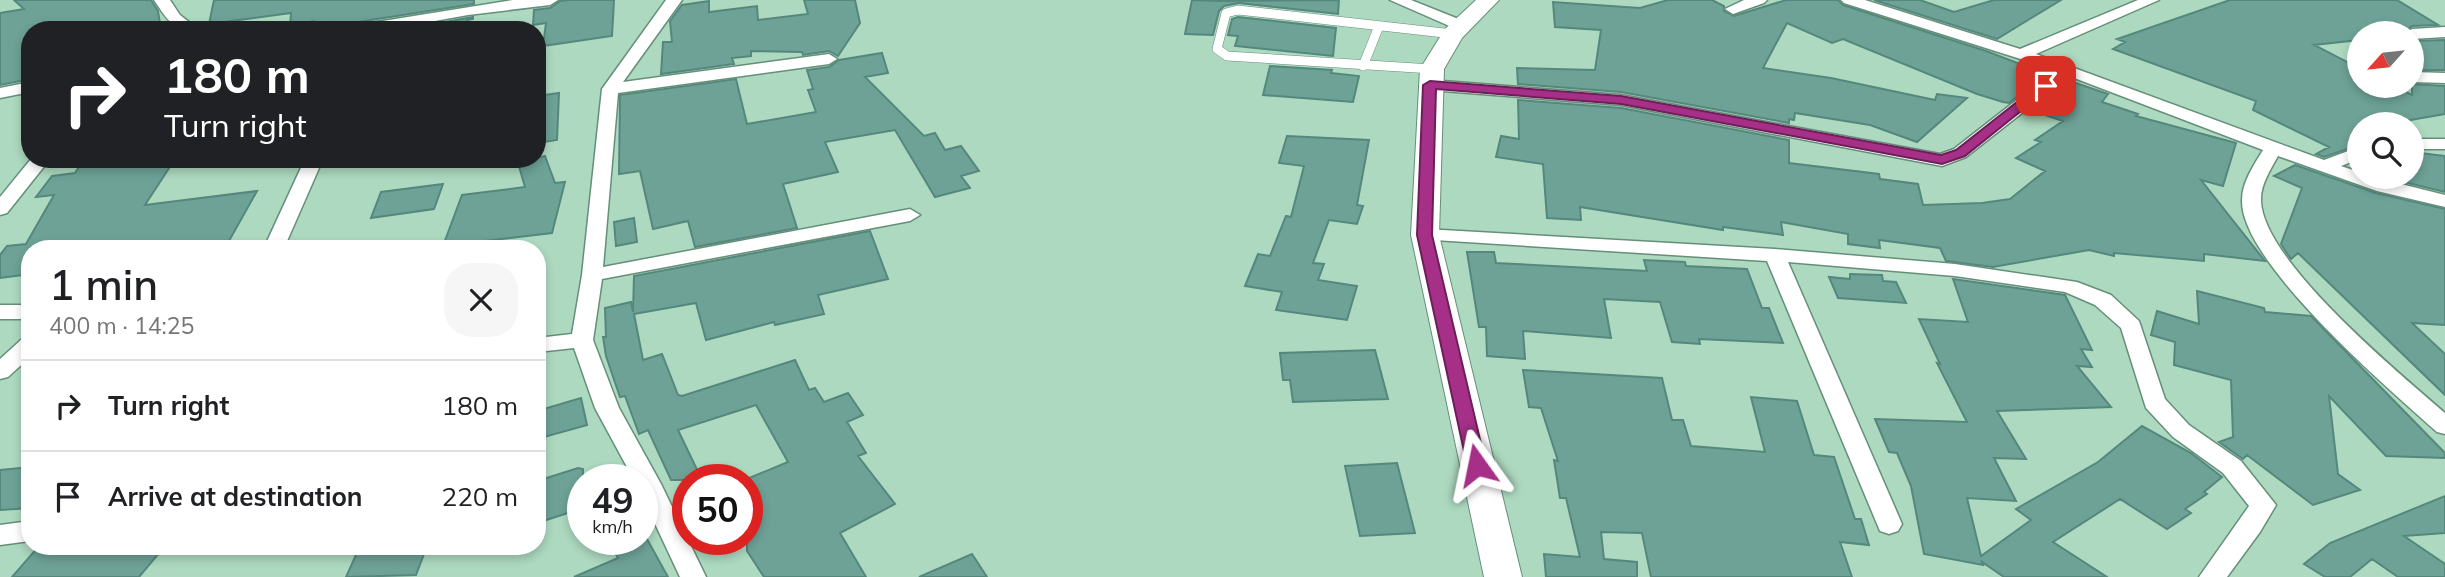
<!DOCTYPE html>
<html lang="en">
<head>
<meta charset="utf-8">
<style>
	body { margin:0; font-family:Mulish,sans-serif; background:#f6f6f6; color:#202124; height:100vh; display:flex; flex-direction:column; font-size:26px; white-space:nowrap }
	* { box-sizing:border-box; margin:0 }
	p { font-size:23px; color:#757577 }
	.icon { flex:none; width:38px; height:38px; fill:none; stroke:currentColor; stroke-width:2; stroke-linecap:round; stroke-linejoin:round }
	.map { position:relative; flex:1; overflow:hidden }
	.drawer { position:absolute; left:21px; top:240px; width:525px; height:315px; display:flex; flex-direction:column; background:#fff; border-radius:28px; box-shadow:0 4px 10px #0003 }
	.drawer>* { flex:none }
	.guide { position:absolute; left:21px; top:21px; width:525px; height:147px; border-radius:28px; box-shadow:0 4px 10px #0003; background:#202124; color:#fff; overflow:hidden }
	.needle { width:46px; rotate:243deg }
	.buttons { position:absolute; left:2347px; top:21px; display:grid; gap:14px }
	.buttons a { display:grid; place-items:center; width:77px; height:77px; border-radius:50%; background:#fff; box-shadow:0 4px 10px #0003; font-size:35px }
	.speed { position:absolute; left:567px; top:464px; display:flex; gap:14px; font-size:35px; font-weight:700; text-align:center }
	.speed>* { display:grid; place-content:center; width:91px; height:91px; border-radius:50%; background:#fff; box-shadow:0 4px 10px #0003; line-height:1 }
	.speed small { font-size:18px; font-weight:400 }
	.speed .limit { border:10px solid #d22; background:#fff; color:#111 }
	.pin { position:absolute; display:grid; place-items:center; width:60px; height:60px; color:#fff; margin:-30px; border-radius:14px; box-shadow:0 4px 10px #0006 }
	.me { position:absolute; width:77px; margin:-38px; rotate:348deg; stroke-linejoin:round; filter:drop-shadow(0 0 5px #0008) }
	.turn { display:flex; align-items:center; gap:24px; height:147px; padding:0 28px; font-size:32px }
	.turn .icon { width:91px; height:91px; stroke-width:2.5 }
	.turn b { display:block; font-size:49px; line-height:60px }
	.round { display:grid; place-items:center; flex:none; width:74px; height:74px; border-radius:28px; background:#f6f6f6 }
	.summary { display:flex; align-items:center; justify-content:space-between; height:119px; padding:0 28px }
	h1 { font-size:42px; font-weight:600; line-height:52px }
	ul { padding:0; list-style:none }
	li { display:flex; align-items:center; gap:21px; height:91px; padding:0 28px; border-top:2px solid #e0e0e0 }
	li div { flex:1 }
	li b { display:block; font-size:26px }
	li em { font-style:normal }
	.map>svg:first-child { display:block }
	.building { fill:#6ea297; stroke:#54887d; stroke-width:2 }
	.lines { fill:none; stroke-linecap:round; stroke-linejoin:round }
	.lane-casing { stroke:#658f78; stroke-width:10 }
	.street-casing { stroke:#658f78; stroke-width:3 }
	.secondary-casing { stroke:#658f78; stroke-width:2 }
	.lane { stroke:#fff; stroke-width:9 }
	.street { fill:#fff; fill-rule:evenodd }
	.secondary { fill:#fff; fill-rule:evenodd }
	.route { fill:#a63088; stroke:#6c1f58; stroke-width:2 }
</style>
</head>
<body>
<div class="map">
<svg width="2445" height="577" viewBox="0 0 2445 577">
	<rect width="100%" height="100%" fill="#add9c0"/>
	<!-- building -->
	<path class="building" d="M14,0H151L158,11L161,30H30V79L0,85V13L24,9Z
		M214,0H474V4L358,22L347,30H332L331,22L314,25V21L290,26L291,13L209,24Z
		M569,0H614L612,36L543,46L546,23L533,25L534,10L550,8L560,1Z
		M804,0H855L860,23L838,56L829,51L803,55L802,52L751,51V56L732,58L734,64L661,74L663,42H672L670,21L682,5L709,1V12L757,6L758,20L808,14Z
		M1192,0L1219,1L1339,0L1338,14L1239,3L1224,6L1219,11L1213,35L1185,34Z
		M1668,0H1712L1724,6V11L1734,16L1786,0H1838L1843,5L1986,51L2046,74L2009,103L2003,102L1977,94L1843,39L1832,43L1787,23L1763,68L1831,78L1935,100L1937,94L1967,98L1917,142L1870,125L1795,113L1794,120L1789,119V123L1621,92L1518,84L1517,68L1595,70L1601,30L1555,27L1553,2L1640,8Z
		M1874,0H1920L1954,12L1994,0H2061L1997,39Z
		M2230,0H2397L2438,25L2412,26L2403,33H2359V40L2314,45L2359,68V86H2394L2412,95V84L2445,86V114L2388,124H2359V145L2324,157L2316,154L2329,147L2253,110L2256,101L2113,49L2125,42L2117,39Z
		M473,17V19L467,20L466,30H401Z
		M1238,17L1336,28L1333,56L1235,46L1238,36L1228,35L1232,19Z
		M2445,40V70H2412V41Z
		M882,53L888,73L865,77L924,136L935,133L945,150L961,146L979,171L961,176L970,188L935,197L895,130L825,142L838,172L783,184L797,228L695,247L688,221L653,229L640,171L619,174L620,95L736,79L747,124L816,112L808,90L813,89L807,70L829,67L839,60Z
		M1270,66L1332,70L1331,73L1359,76L1353,102L1263,95Z
		M2070,81L2108,94L2102,102L2138,114L2136,116L2236,143L2223,186L2201,180L2265,261L2204,254V261L2114,253V256L2089,250L1993,267L1946,261L1940,248L1879,240L1880,248L1848,244V234L1781,222L1783,235L1723,227V230L1580,207L1581,220L1547,218L1543,164L1496,157L1501,136L1519,139L1518,100L1621,108L1789,140V163L1879,174L1880,179L1918,184L1923,205L1982,203L2010,199L2045,171L2016,158L2041,142L2035,140L2063,121L2030,110Z
		M559,93L557,140L537,143V96Z
		M1287,136L1369,140L1357,205L1363,206L1357,224L1329,220L1313,263L1324,264L1318,280L1357,286L1347,320L1276,310L1282,292L1245,286L1258,254L1270,256L1286,216L1291,217L1304,166L1279,163Z
		M2412,152L2445,156V192L2383,177H2412Z
		M545,156L555,183L565,182L552,233L443,246L462,195L525,187L518,163Z
		M84,159H175L145,205L257,191L225,248H30V274L0,278V255L7,246L26,244L54,195L36,197L52,176L75,173Z
		M2295,165L2376,193L2445,209V325L2412,323L2445,354V395L2298,253L2291,259L2286,252L2281,244L2302,188L2274,176Z
		M443,184L434,209L371,218L381,192Z
		M634,218L637,242L616,246L614,222Z
		M870,231L888,279L818,295L824,314L775,325L774,322L706,340L696,303L634,314L643,360L662,354L678,395L682,396L795,360L809,390L815,388L824,402L848,393L863,415L847,422L866,453L858,456L895,504L840,533L866,577H764L747,551V479L788,462L756,405L678,430L702,480H671L648,430L639,434L625,396L620,397L606,356L603,337H606L605,308L631,302L633,312L634,276Z
		M1467,252H1494L1496,263L1647,271L1644,260L1685,262L1686,266L1747,269L1762,308H1769L1783,343L1699,339L1700,344L1672,342L1660,302L1604,299L1611,338L1523,331L1525,359L1487,356L1486,327H1479Z
		M1850,274L1882,275L1883,281L1896,282L1906,303L1838,298L1829,277L1850,279Z
		M1953,279L2065,295L2092,350L2081,349L2092,367L2077,366L2111,407L1997,411L2026,459L1994,458L2016,501L1967,498L1981,556L2031,520L2016,509L2098,462L2142,426L2191,453L2222,477L2204,492L2207,494L2185,509L2191,513L2167,529L2120,499L2053,542L2107,577H2004L1982,562L1983,565L1924,554L1911,486L1897,453L1889,452L1875,419L1967,422L1937,363L1940,364L1919,319L1968,322Z
		M2197,291L2264,308L2265,312L2311,316L2445,453V458L2386,456L2329,396L2338,474L2360,490L2313,505L2247,455L2243,459L2219,442L2233,437L2231,380L2174,365L2175,342L2151,335L2157,311L2199,324Z
		M1375,350L1388,399L1293,402L1290,380H1283L1280,353Z
		M1523,370L1662,378L1672,420H1683L1691,446L1765,452L1751,397L1797,401L1814,455L1834,457L1855,519H1861L1869,545L1840,542L1852,577H1651L1642,533L1601,532L1604,559L1637,562V577H1546L1544,554L1580,557L1566,498H1560L1554,460L1558,461L1541,408L1529,407Z
		M581,398L587,425L537,439V411Z
		M1397,463L1415,533L1360,536L1345,466Z
		M30,467V508L0,510V470Z
		M578,468L583,469V508L537,523V481Z
		M2445,496V533L2404,536L2445,564V577H2398L2372,559L2350,577H2325L2304,564L2330,543Z
		M608,539H647L668,577H574L618,558Z
		M39,546H165L139,577H12Z
		M360,546H427L416,575L346,577Z
		M972,554L987,577H919Z"/>
	<g class="lines">
		<!-- lane casing -->
		<g class="lane-casing">
			<path id="lane" d="M1363,66L1379,26
				M1432,69L1227,56L1217,49L1226,13L1238,10L1453,34"/>
		</g>
		<!-- street casing -->
		<g class="street-casing">
			<path id="street" d="M154,0H170L180,15L199,30C172,30 169,22 154,0Z
				M513,0H558L550,5L468,15L385,30H350L358,25Z
				M666,0H682L623,82L829,54L837,59L829,64L618,93L603,267L910,209L920,215L910,221L602,279L593,340L619,408L661,484L706,577H680L642,496V480H634L595,408L574,348L537,352V338L572,334L582,275L602,89Z
				M1390,0H1411L1466,22L1468,25L1466,28H1454Z
				M1744,0H1767L1764,3L1733,14L1725,9Z
				M1841,0H1865L2020,49L2138,0H2159L2036,54L2324,160L2359,147V159L2341,166L2359,172V177H2373L2445,195V207L2377,191L2278,156C2271,169 2260,185 2261,201C2263,261 2399,373 2445,413V434L2437,432C2390,390 2240,262 2242,200C2242,182 2254,165 2263,150L2069,76L1966,157L1942,166L1621,105L1430,90L1422,85L1430,80L1621,95L1940,154L1954,149L2055,70L1844,3Z
				M2445,27V37L2412,39V33H2405L2412,29Z
				M2412,72L2445,73V83L2412,82Z
				M30,82V92L0,98V88Z
				M2412,139H2445V149H2412Z
				M31,159H50L7,213L0,215V197Z
				M305,159H323L284,248H264Z
				M1425,229L1775,249L1955,264L2077,282L2111,295L2139,321L2165,399L2189,425L2241,461L2276,505L2260,532L2227,577H2199L2249,506L2223,473L2173,437L2146,408L2121,328L2095,305L2065,292L1955,276L1788,262L1902,524L1898,531L1889,534L1880,531L1767,261L1418,239L1415,235L1418,231Z
				M0,305H30V319H0Z
				M30,337V357L8,377L0,379V359L22,339Z
				M30,521V541L0,545V525Z"/>
		</g>
		<!-- secondary casing -->
		<g class="secondary-casing">
			<path id="secondary" d="M1476,0H1499L1462,38L1444,69L1439,235L1522,577H1484L1411,235L1420,69L1445,29Z"/>
		</g>
		<!-- lane -->
		<use href="#lane" class="lane"/>
		<!-- street -->
		<use href="#street" class="street"/>
		<!-- secondary -->
		<use href="#secondary" class="secondary"/>
	</g>
	<!-- route -->
	<path class="route" d="M1430,81L1621,96L1941,155L1956,150L2041,83L2046,82L2052,86L1965,156L1942,164L1621,104L1436,89L1432,235L1486,465L1483,470H1470L1467,465L1417,235L1423,85Z"/>
</svg>
<div class="buttons">
<a><svg class="needle" viewBox="-14 -14 28 28"><path d="M0-13l5 13h-10z" fill="#e53935"/><path d="M0 13l5-13h-10z" fill="#757577"/></svg></a>
<a><svg class="icon" aria-label="search" viewBox="0 0 24 24"><circle cx="10" cy="10" r="6"/><path d="M15 15l6 6"/></svg></a>
</div>
<div class="speed"><div>49<small>km/h</small></div><div class="limit">50</div></div>
<div class="pin" style="left:2046px;top:86px;background:#d93025"><svg class="icon" aria-label="arrive" viewBox="0 0 24 24"><path d="M6 21V4h12l-3 4 3 4H6"/></svg></div>
<svg class="me" style="left:1477px;top:465px" viewBox="-20 -20 40 40"><path d="M0-17L14 15 0 8-14 15z" fill="#a63088" stroke="#fff" stroke-width="4"/></svg>
<div class="guide">
<div class="turn"><svg class="icon" aria-label="right" viewBox="0 0 24 24"><path d="M7 20v-9h11M14 6l5 5-5 5"/></svg><div><b>180 m</b>Turn right</div></div>
</div>
<section class="drawer">
<div class="summary"><div><h1>1 min</h1><p>400 m · 14:25</p></div><a class="round"><svg class="icon" aria-label="close" viewBox="0 0 24 24"><path d="M6 6l12 12M18 6L6 18"/></svg></a></div>
<ul>
<li><svg class="icon" aria-label="right" viewBox="0 0 24 24"><path d="M7 20v-9h11M14 6l5 5-5 5"/></svg><div><b>Turn right</b></div><em>180 m</em></li>
<li><svg class="icon" aria-label="arrive" viewBox="0 0 24 24"><path d="M6 21V4h12l-3 4 3 4H6"/></svg><div><b>Arrive at destination</b></div><em>220 m</em></li>
</ul>
</section>
</div>
</body>
</html>
